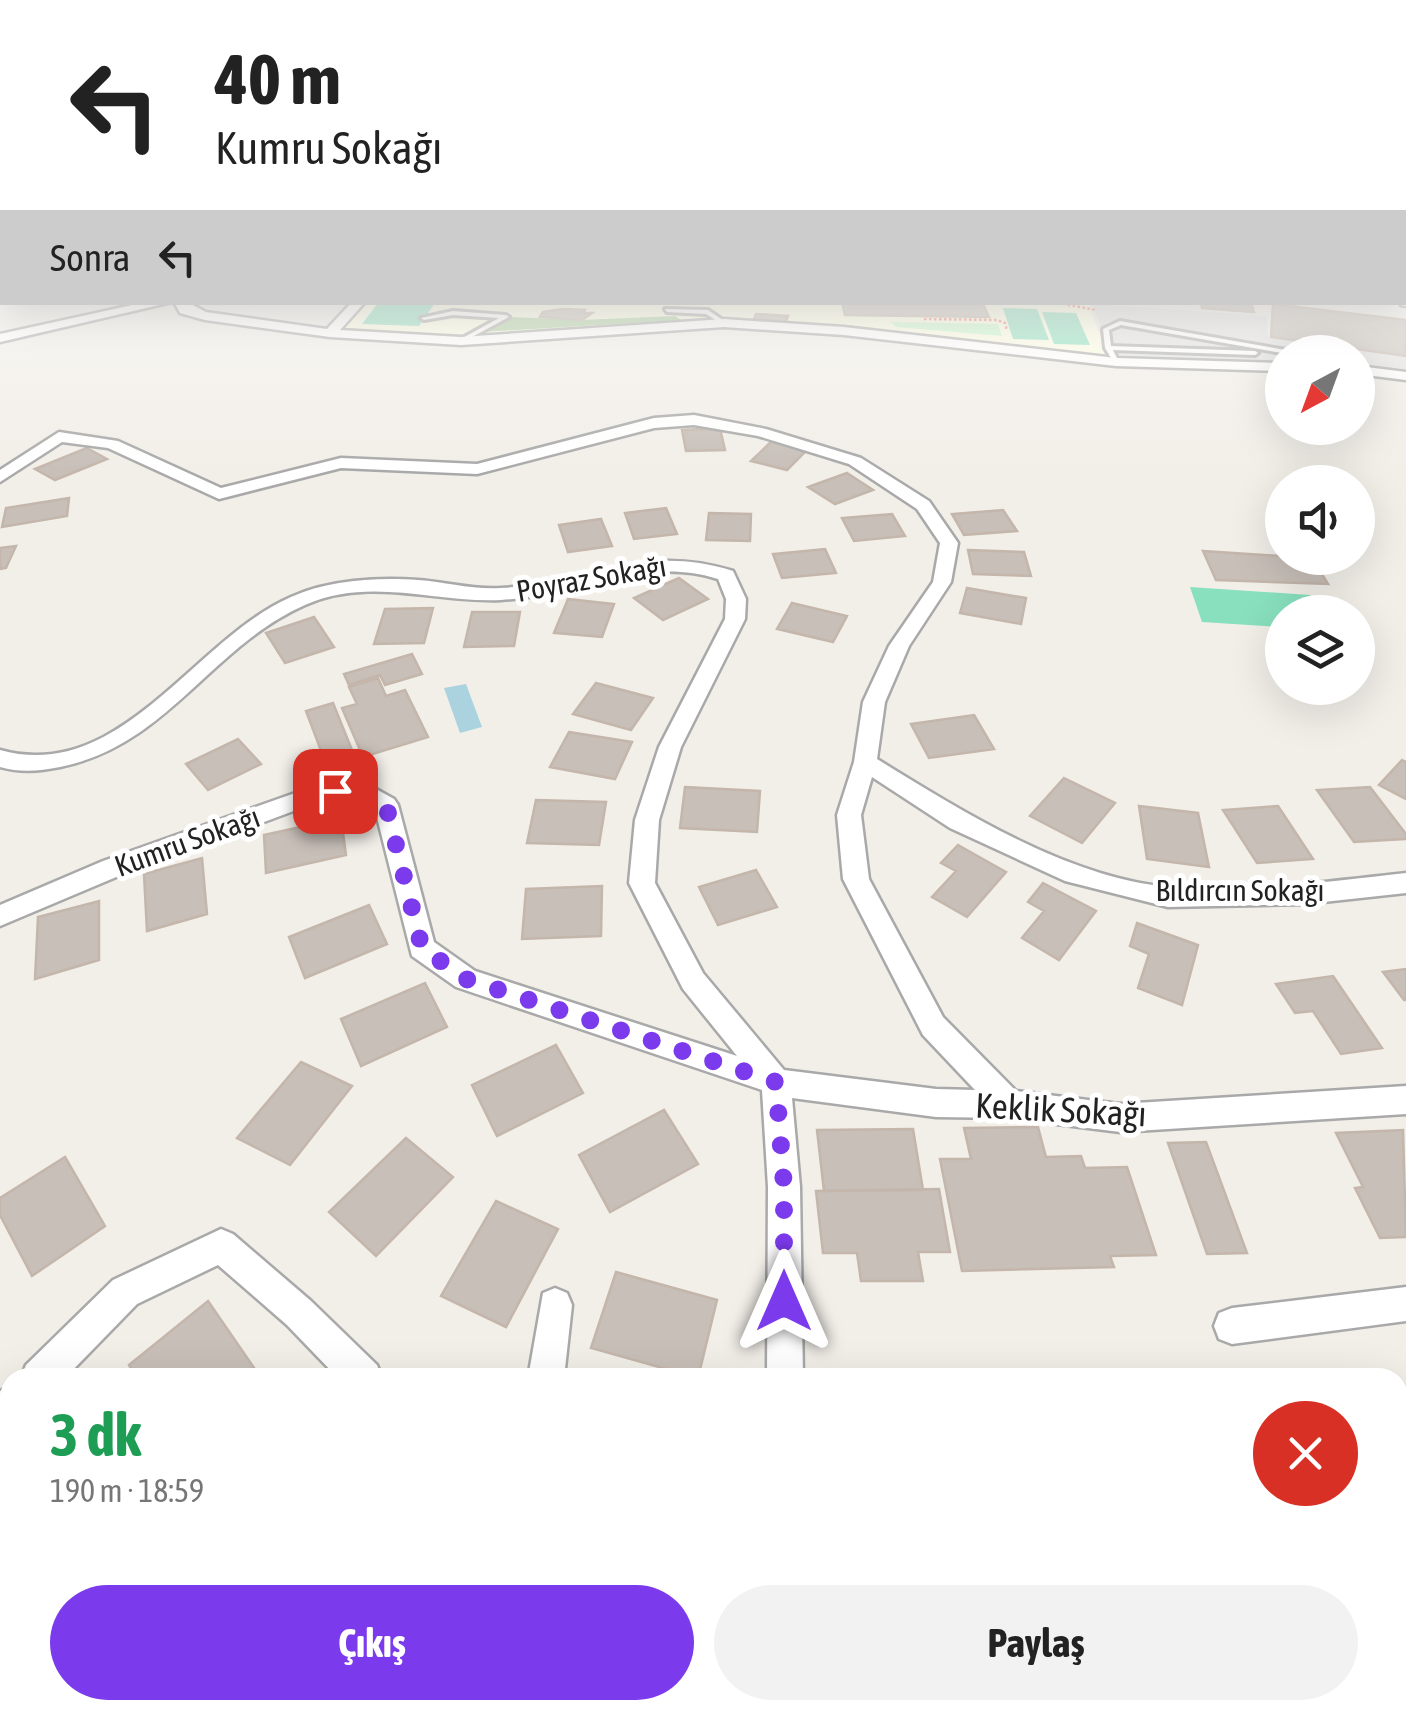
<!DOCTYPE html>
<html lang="tr">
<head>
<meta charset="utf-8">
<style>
	body { margin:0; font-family:"Asap Condensed",sans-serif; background:#f2f2f2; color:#222; height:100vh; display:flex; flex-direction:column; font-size:38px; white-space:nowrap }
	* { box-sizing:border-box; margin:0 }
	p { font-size:32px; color:#767676 }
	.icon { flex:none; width:55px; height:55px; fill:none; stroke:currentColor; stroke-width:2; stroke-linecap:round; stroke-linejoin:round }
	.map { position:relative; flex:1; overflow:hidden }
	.panel { position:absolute; left:0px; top:1368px; width:1408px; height:352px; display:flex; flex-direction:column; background:#fff; border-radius:30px 30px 0 0; box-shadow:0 10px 40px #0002 }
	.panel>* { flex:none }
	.guide { position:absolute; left:0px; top:0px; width:1408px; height:305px; box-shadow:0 10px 40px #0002; background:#fff; color:#222; overflow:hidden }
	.needle { width:65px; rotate:221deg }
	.fabs { position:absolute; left:1265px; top:335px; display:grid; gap:20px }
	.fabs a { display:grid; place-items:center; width:110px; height:110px; border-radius:50%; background:#fff; box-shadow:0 10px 40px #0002; font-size:50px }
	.pin { position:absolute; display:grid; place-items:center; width:85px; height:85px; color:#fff; margin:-42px; border-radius:20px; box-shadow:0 5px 15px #0006 }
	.me { position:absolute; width:110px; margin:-55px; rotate:0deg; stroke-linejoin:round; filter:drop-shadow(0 0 8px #0008) }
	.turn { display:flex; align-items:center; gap:35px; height:210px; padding:0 50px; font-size:45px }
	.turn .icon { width:130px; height:130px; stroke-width:2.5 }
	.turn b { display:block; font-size:70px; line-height:85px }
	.then { display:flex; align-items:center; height:95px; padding:0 50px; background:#0003; gap:20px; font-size:38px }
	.round { display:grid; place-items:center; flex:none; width:105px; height:105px; border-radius:52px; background:#f2f2f2 }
	.head { display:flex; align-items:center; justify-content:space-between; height:170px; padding:0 50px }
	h1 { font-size:60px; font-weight:700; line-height:75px; color:#1e9e55 }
	.primary-button { display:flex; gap:20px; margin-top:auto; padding:20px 50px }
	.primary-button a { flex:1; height:115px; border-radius:60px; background:#7c3aed; color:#fff; font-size:40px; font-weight:700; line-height:115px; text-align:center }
	.primary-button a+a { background:#f2f2f2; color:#222 }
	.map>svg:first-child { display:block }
	.education { fill:#ffffe5 }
	.forest { fill:#add19e }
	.park { fill:#c8facc }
	.pitch { fill:#88e0be }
	.parking { fill:#e2e2e2 }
	.water { fill:#aad3df }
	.building { fill:#c7bfb8; stroke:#c4b6ab; stroke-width:2.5 }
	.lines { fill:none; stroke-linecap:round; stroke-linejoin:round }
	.lane-casing { stroke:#a9a9a9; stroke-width:6 }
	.street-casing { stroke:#a9a9a9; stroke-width:5 }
	.path { stroke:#fa8072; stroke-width:2.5; stroke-dasharray:2.5 2.5; stroke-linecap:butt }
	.lane { fill:#fff; fill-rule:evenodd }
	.street { fill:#fff; fill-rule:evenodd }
	.route { stroke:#7c3aed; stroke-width:18; stroke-dasharray:0 32.4 }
	.labels { text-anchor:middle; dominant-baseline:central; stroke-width:10; stroke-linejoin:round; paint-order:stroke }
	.street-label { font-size:30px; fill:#222; stroke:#fff }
	.near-street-label { font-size:35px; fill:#222; stroke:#fff }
</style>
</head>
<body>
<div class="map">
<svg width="1406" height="1719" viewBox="0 0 1406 1719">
	<rect width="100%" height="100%" fill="#f2efe9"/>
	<!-- education -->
	<path class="education" d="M366,302H1088L1108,358L713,320L462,339L340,331Z"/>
	<!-- forest -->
	<path class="forest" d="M675,316L681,320L481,332L512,317L581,320Z"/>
	<!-- park -->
	<path class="park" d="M891,322L998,324L1002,336L896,327Z"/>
	<!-- pitch -->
	<path class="pitch" d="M378,303H435L419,326L362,324Z
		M1003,308L1037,309L1049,340L1013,339Z
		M1042,312L1076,313L1090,345L1054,344Z
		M1190,587L1310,595L1319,612H1282V627L1202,622Z"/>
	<!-- parking -->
	<path class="parking" d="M1093,304L1267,316L1268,337L1406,357V372L1358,366V352H1282V362L1110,356Z"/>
	<!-- water -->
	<path class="water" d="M466,684L482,727L460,733L444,688Z"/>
	<!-- building -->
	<path class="building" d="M842,302L983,304L989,317L845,315Z
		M1201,302H1251L1254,312L1202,308Z
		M1273,304L1406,320V356L1271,337Z
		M563,309L585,310L583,313H592L582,320L540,317L543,312Z
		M756,314L788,316L785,325L753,322Z
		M720,428L725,450L686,451L682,430Z
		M772,441L807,450L787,470L751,461Z
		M87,448L107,459L55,480L35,469Z
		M847,473L873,490L835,504L808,487Z
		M69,498L67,516L2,527L6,508Z
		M666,508L677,534L634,539L625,513Z
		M1003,510L1017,531L964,535L952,514Z
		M709,513L751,514L750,541L706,540Z
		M892,514L905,536L854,541L842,518Z
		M601,519L612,546L568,552L559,525Z
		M16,546L6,568L0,569V548Z
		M825,549L836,573L782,578L773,554Z
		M968,550L1024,552L1031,576L973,574Z
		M1203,551L1312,558L1328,584L1216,580Z
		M679,578L708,599L663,620L634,598Z
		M967,588L1026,598L1021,624L960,613Z
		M568,599L614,604L602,637L554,633Z
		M792,603L847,616L833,642L777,629Z
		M433,608L424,643L374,644L385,609Z
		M472,612H520L514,646L464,647Z
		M314,617L334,647L285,663L266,633Z
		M412,654L422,674L385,685L380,675L349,685L344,674Z
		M378,678L386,696L405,690L428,737L363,757L342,708L357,704L349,687Z
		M596,683L653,698L631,730L573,714Z
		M333,703L356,760L328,769L306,711Z
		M974,715L994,749L929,758L911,724Z
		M569,732L632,742L615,779L550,767Z
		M238,739L261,764L208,790L186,764Z
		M1402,760L1406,762V799L1379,785Z
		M1064,778L1115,803L1082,843L1030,816Z
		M685,787L760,791L757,832L680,828Z
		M1370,787L1406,834V839L1354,842L1317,790Z
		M536,800L606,802L599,845L527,843Z
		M1139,806L1198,813L1209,867L1147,859Z
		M1278,806L1313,859L1257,863L1223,810Z
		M341,818L346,855L266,873L264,835Z
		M958,845L1006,872L967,917L932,897L956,871L941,863Z
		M202,858L207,914L147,931L144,874Z
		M756,870L777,907L718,925L699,887Z
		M1043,883L1096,911L1059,960L1022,938L1044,911L1028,902Z
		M602,886L601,936L522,939L526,889Z
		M99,901V960L35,979L38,917Z
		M369,905L387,944L305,978L289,937Z
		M1137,923L1198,945L1182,1005L1138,988L1149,954L1130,946Z
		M1406,969V1000H1404L1383,972Z
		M1333,976L1382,1048L1341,1054L1313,1011L1295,1013L1276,984Z
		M425,983L447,1027L361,1066L341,1019Z
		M556,1045L583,1093L497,1136L472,1085Z
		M301,1062L352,1086L290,1165L237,1138Z
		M664,1110L698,1164L610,1212L579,1155Z
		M1038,1127L1046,1157L1081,1156L1085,1168L1127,1167L1156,1255L1110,1256L1114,1267L962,1271L940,1159H971L964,1128Z
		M913,1129L923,1190L824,1191L817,1130Z
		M1403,1130L1406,1237L1380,1238L1355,1188L1363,1187L1336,1133Z
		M406,1138L453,1177L376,1256L329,1212Z
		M1206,1142L1247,1253L1207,1254L1168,1143Z
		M65,1157L105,1226L32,1276L0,1215V1198Z
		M939,1189L950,1252H918L923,1281H861L857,1253H823L816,1191Z
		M496,1201L558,1229L506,1327L441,1296Z
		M616,1272L717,1300L698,1378L591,1348Z
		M208,1301L261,1378H137L129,1365Z
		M10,1460V1532L0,1511V1468Z
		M584,1710H632L628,1719H600Z"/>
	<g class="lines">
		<!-- lane casing -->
		<g class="lane-casing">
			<path id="lane" d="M665,309L708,310L727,323L722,324L706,314L667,312Z
				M453,311L506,315L509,317L461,343L458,341L459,340L499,318L453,315L424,320L421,318Z
				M1120,321L1286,350L1289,352L1282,353L1121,325L1109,330L1111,346L1255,351L1258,353L1255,355L1113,350L1119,362L1116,364L1114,363L1105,348L1103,329Z"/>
		</g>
		<!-- street casing -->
		<g class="street-casing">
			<path id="street" d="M1405,244H1406V250H1405Z
				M0,289H2V297H0Z
				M1406,298V306L1401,305L1399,302H1405Z
				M146,302H172L0,342V334Z
				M174,302H187L206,312L327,329L352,302H365L340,330L461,337L724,319L844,327L1116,358L1282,363V371L1116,366L844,335L724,327L461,345L330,337L205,320L180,313Z
				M1358,366L1406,372V380L1358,374Z
				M694,415L766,429L861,458L929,501L958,543L951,582L909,646L885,702L877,759C961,811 1068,878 1169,887C1242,894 1333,881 1406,873V893L1305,904L1168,907L1065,881L950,828L872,777L861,815L869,879L943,1017L1016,1091L1120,1104L1406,1086V1114L1120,1132L1008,1118L936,1117L792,1098L800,1187L803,1378H767L768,1187L762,1090L456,987L412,956L375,809L354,796L315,803L121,875L0,926V905L103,861L312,787L358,779L394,799L398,805L434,942L475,971L737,1056L683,989L629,883L635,820L659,747L725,619L726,599L718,579C643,555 576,596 501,600C435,603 369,576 305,605C210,647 168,745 60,767C39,771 21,773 0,767V750C121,784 194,639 291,597C328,580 378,577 418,580C446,582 473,590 501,588C589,584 640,542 733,571L746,599L745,619L681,747L659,820L655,883L703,973L784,1070L936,1089L975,1090L923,1035L843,879L837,815L854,762L863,702L889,646L933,582L940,543L917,509L849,464L758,436L694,425L654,428L477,474L341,468L219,499L108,448L62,442L0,482V470L59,432L118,441L221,488L341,458L477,464L654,418Z
				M221,1229L233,1234L311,1301L377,1365L382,1378H338L287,1325L218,1265L137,1304L65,1378H21L26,1365L113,1280Z
				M1406,1287V1321L1232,1344L1219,1339L1214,1326L1219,1313L1232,1308Z
				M555,1288L567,1293L572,1305L564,1378H528L543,1293Z
				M10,1386V1429L0,1433V1391Z
				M1406,1638V1682L1398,1685V1641Z
				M747,1710H791L790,1719H746Z
				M1266,1710H1330L1326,1719H1262Z"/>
		</g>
		<!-- path -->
		<path class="path" d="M1053,302L1096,310
			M741,303L758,302
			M924,319L997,320L1005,323L1007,331"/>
		<!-- lane -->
		<use href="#lane" class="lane"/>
		<!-- street -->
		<use href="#street" class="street"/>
	</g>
	<!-- sky -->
	<linearGradient id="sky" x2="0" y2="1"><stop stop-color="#8fc0e4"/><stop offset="0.49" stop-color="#f9f8f5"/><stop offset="1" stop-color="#f9f8f5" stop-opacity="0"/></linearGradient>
	<rect width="1406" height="471" fill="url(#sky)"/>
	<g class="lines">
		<!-- route -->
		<path class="route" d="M335,791L358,787L386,805L422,948L466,979L776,1082L784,1186V1301"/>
	</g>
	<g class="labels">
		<!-- street labels -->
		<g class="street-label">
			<text transform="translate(591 578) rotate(-10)">Poyraz Sokağı</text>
			<text transform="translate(187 841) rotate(-20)">Kumru Sokağı</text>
			<text x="1240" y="890">Bıldırcın Sokağı</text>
		</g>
		<!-- near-street labels -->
		<g class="near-street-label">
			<text transform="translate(1061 1109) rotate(3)">Keklik Sokağı</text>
		</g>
	</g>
</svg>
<div class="fabs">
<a><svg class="needle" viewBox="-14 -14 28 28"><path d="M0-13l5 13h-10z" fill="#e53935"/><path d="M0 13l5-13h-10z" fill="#767676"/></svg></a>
<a><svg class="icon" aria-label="sound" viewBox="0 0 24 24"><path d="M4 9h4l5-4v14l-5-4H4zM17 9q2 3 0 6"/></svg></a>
<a><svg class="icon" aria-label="layers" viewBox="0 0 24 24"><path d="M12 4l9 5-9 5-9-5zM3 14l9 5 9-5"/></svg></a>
</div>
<div class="pin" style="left:335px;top:791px;background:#d93025"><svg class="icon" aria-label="arrive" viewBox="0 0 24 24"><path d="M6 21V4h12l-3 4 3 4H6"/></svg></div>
<svg class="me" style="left:784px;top:1301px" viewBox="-20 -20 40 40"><path d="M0-17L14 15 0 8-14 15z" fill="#7c3aed" stroke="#fff" stroke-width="4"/></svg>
<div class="guide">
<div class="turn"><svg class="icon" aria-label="left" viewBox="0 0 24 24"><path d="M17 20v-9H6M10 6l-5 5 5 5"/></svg><div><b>40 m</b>Kumru Sokağı</div></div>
<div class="then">Sonra<svg class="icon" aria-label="left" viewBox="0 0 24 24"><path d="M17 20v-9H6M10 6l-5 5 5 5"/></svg></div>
</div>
<section class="panel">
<div class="head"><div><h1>3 dk</h1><p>190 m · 18:59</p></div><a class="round" style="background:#d93025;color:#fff"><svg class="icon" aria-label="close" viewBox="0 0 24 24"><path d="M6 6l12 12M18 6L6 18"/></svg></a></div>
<div class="primary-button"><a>Çıkış</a><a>Paylaş</a></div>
</section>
</div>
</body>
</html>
